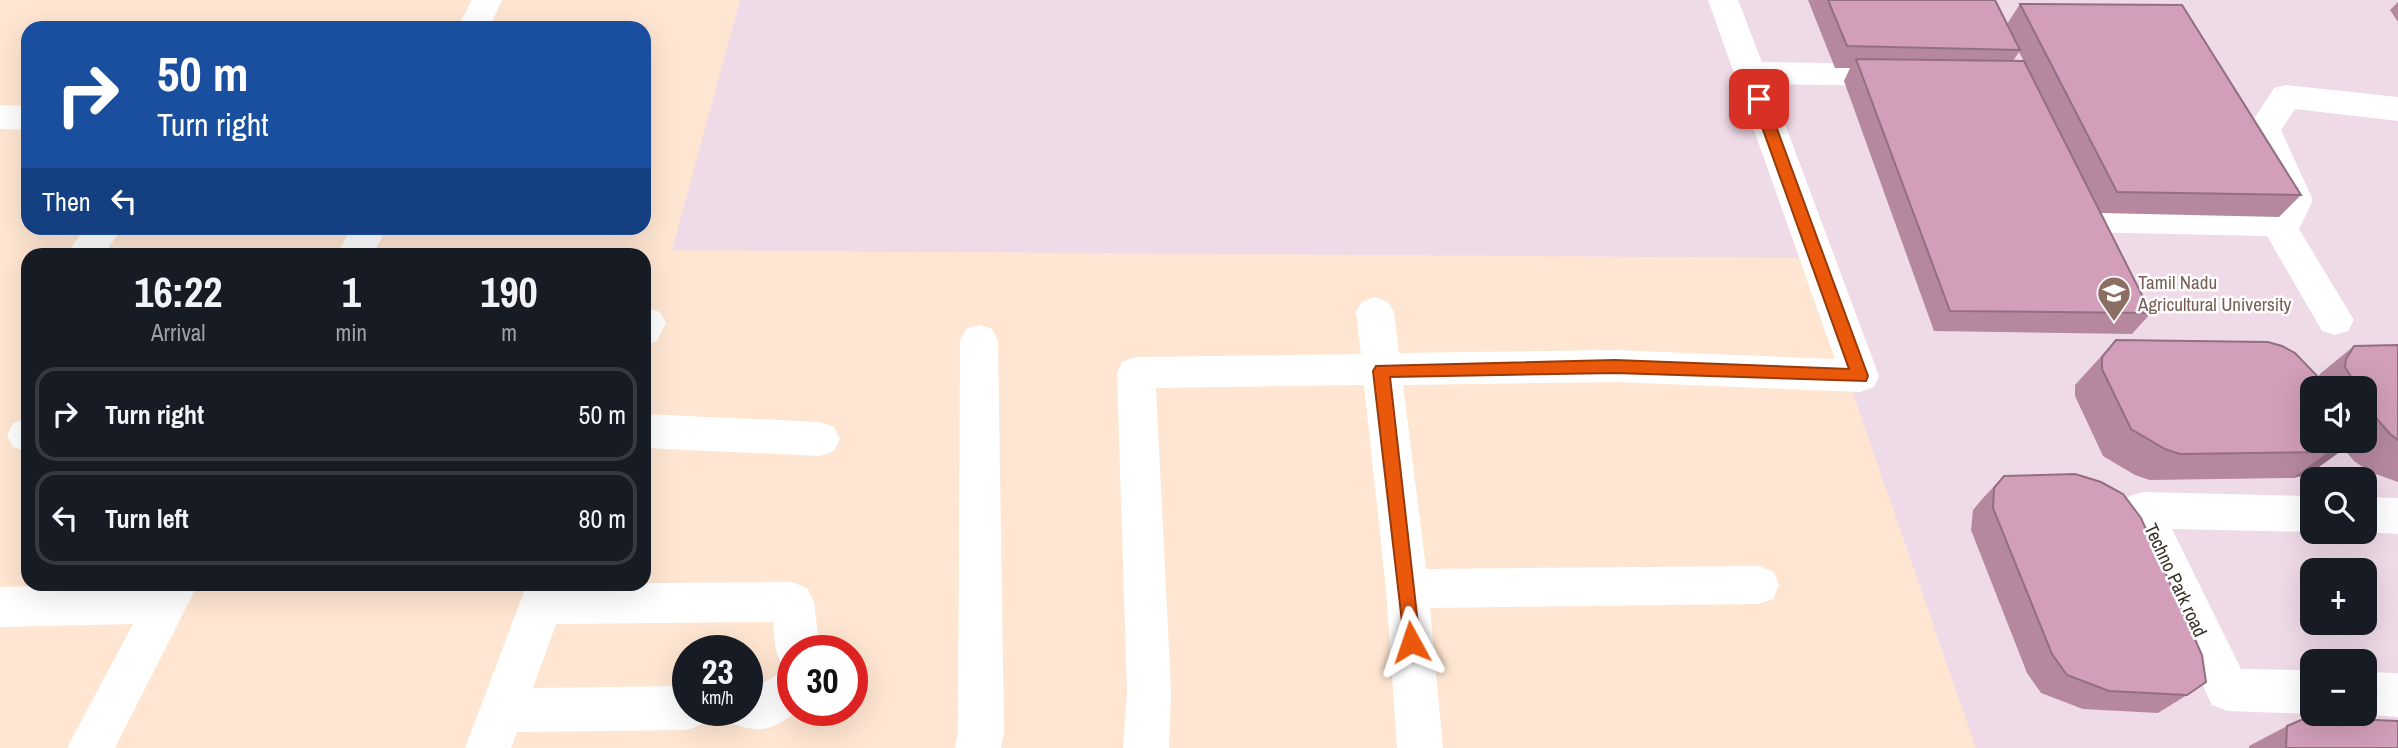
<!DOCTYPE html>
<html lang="en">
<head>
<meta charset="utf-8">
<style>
	body { margin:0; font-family:"Archivo Narrow",sans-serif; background:#242831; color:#f1f3f6; height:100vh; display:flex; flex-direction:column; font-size:26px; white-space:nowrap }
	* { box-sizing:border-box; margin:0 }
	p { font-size:23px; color:#9ea1a6 }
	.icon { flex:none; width:38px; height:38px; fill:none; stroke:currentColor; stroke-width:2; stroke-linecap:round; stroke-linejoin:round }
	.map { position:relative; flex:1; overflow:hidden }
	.drawer { position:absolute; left:21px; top:248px; width:630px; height:343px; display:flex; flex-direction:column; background:#171b24; border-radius:21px; box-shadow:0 7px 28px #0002 }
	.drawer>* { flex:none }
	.top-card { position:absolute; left:21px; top:21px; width:630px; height:214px; border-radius:21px; box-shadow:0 7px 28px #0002; background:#1a4fa0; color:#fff; overflow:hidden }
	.tools { position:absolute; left:2300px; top:376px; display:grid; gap:14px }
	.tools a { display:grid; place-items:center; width:77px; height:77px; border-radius:14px; background:#171b24; box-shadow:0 7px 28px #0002; font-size:35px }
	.speed { position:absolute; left:672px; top:635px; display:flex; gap:14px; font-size:35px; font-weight:700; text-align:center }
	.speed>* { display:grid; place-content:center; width:91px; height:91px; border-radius:50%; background:#171b24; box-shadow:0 7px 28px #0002; line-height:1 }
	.speed small { font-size:18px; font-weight:400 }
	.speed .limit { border:10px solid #d22; background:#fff; color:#111 }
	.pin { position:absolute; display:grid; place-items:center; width:60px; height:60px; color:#fff; margin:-30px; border-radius:14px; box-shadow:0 4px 10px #0006 }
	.me { position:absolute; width:77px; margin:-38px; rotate:355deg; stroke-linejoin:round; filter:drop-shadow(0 0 5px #0008) }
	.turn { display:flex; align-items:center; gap:24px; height:147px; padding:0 21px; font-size:32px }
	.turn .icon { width:91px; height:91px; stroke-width:2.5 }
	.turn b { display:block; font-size:49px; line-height:60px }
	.then { display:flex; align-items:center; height:66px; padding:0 21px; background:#0003; gap:14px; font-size:26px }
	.eta { display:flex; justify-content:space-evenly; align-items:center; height:119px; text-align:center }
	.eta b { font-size:42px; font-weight:800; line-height:49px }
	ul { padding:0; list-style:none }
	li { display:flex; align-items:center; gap:21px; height:94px; margin:0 14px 10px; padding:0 7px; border:4px solid #363941; border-radius:21px }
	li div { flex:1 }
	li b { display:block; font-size:26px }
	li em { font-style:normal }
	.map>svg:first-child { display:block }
	.education { fill:#efdae7; fill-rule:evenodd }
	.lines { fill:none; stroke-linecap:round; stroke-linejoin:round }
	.minor { fill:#fff; fill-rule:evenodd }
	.wall { fill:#b588a0; fill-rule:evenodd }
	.shaded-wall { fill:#936f82 }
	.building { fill:#d29eba; stroke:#936f82; stroke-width:2 }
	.route { fill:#ea580c; stroke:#983908; stroke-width:2 }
	.labels { text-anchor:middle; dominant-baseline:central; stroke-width:5; stroke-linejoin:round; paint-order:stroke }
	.education-label { font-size:19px; fill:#785e54; stroke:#fff; text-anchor:start }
	.street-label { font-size:19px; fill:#393028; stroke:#fff }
</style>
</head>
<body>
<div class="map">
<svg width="2398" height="748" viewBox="0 0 2398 748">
	<rect width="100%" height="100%" fill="#fee6d2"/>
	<!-- education -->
	<path class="education" d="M740,0H2398V748H1976L1806,258L672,250ZM2312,388H2364V441H2312ZM2312,480H2364V532H2312ZM2312,570H2364V623H2312ZM2312,662H2364V714H2312Z"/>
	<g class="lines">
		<!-- minor -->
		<path class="minor" d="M472,0H502L489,28H457Z
			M1708,0H1738L1762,62L1898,64L1909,67L1914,75L1909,83L1898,86L1770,84L1879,376L1874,387L1860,392L1615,382L1403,385L1426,569L1758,566L1773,571L1779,585L1773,599L1758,604L1430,608L1443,748H1397L1386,589L1364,385L1156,388L1171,691L1169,748H1123L1127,691L1117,373L1122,362L1136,357L1361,354L1356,312L1362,302L1375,297L1388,302L1394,312L1399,353L1615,350L1835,359Z
			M2286,85L2398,97V121L2295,109L2281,130L2313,200L2299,229L2354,320L2348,331L2335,335L2322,331L2267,236L2078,232L2066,228L2060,219L2066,210L2078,206L2273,209L2279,200L2247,130L2274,88Z
			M0,105L28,106V130L0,129Z
			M85,228H122L103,256H65Z
			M351,228H387L372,256H336Z
			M647,308L660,312L666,323L657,341L644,345V309Z
			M979,325L992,329L998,340L1004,732L1001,748H955L958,732L960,340L966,329Z
			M644,414L820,422L834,427L840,439L834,451L820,456L644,448Z
			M27,418H28V452L13,447L7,435L13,423Z
			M2142,492L2312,496V532L2172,529L2241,669L2312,670V714L2228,711L2212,705L2121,510L2127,497Z
			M2364,497L2398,498V534L2361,532H2364Z
			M792,582L807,588L814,602L820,651H793V710H799C774,729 761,735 731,723L725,710H747V686H758L789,668L782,666L776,651L773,622L556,624L533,688L688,686V710H710L704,723L688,730L517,732L511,748H465L527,584Z
			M111,584H198L115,748H67L133,624L0,627V587Z
			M2364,672L2398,673V717L2360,714H2364Z"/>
	</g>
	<!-- wall -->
	<path class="wall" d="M1808,0H1995L2007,24L2020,4L2301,195L2279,217L2101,213L2151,313L2132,334L1934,331L1844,81L1850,68H1835ZM2019,52L2027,67L2013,61Z
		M2398,2V22L2390,10Z
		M2116,340L2318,377L2320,374L2354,346L2398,345V482L2370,472L2354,461L2344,449L2309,474L2293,478L2150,480L2135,475L2103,456L2075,396V385ZM2312,388H2364V441H2312Z
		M2004,476L2187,695L2158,713L2083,709L2041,693L2027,673L1971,530L1973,510L1983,498Z
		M2287,726L2398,748H2249V746Z"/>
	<!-- shaded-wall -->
	<path class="shaded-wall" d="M2345,448L2309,474L2293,478L2328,452Z"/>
	<!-- building -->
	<path class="building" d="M1828,0H1995L2020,50L1847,46Z
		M2020,4L2182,5L2301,195L2117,192Z
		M1856,59L2024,61L2151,313L1950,311Z
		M2116,340L2268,342L2282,346L2295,353L2323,382L2326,388H2312V441H2348L2345,448L2328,452L2180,454L2165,449L2131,429L2102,369V357Z
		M2398,345V440L2390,434L2377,419L2364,398V388H2358L2345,367L2346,359L2354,346Z
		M2075,474L2101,482L2123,494L2141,518L2202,655L2206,682L2187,695L2109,691L2067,675L2052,654L1993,508L1994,488L2004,476Z
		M2308,717L2398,721V748H2286L2287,726Z"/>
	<!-- route -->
	<path class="route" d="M1759,94L1766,99L1868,376L1866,381L1615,373L1390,377L1420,642L1418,648L1411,651L1405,648L1373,371L1376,366L1615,360L1849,369L1752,99Z"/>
	<!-- icons -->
	<defs>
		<g id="university-pin" transform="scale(1.75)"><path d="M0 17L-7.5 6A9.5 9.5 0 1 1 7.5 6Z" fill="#8d6e63" stroke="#fff"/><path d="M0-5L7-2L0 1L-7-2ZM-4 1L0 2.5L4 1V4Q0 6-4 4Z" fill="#fff"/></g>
	</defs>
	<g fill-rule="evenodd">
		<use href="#university-pin" x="2114" y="293"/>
	</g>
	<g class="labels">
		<!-- education labels -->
		<g class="education-label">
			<text x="2138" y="282">Tamil Nadu<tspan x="2138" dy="22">Agricultural University</tspan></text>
		</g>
		<!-- street labels -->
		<g class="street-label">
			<text transform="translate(2176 580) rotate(65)">Techno Park road</text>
		</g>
	</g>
</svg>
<div class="tools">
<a><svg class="icon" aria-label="sound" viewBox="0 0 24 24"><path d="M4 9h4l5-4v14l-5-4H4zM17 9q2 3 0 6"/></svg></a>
<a><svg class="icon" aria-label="search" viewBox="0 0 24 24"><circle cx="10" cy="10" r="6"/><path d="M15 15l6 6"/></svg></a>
<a>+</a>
<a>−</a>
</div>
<div class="speed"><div>23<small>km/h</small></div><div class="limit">30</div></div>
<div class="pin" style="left:1759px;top:99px;background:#d93025"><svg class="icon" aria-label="arrive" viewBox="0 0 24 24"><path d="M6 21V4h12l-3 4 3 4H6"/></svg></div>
<svg class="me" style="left:1411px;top:642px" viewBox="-20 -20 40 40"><path d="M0-17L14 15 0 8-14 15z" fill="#ea580c" stroke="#fff" stroke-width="4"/></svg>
<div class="top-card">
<div class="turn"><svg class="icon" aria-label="right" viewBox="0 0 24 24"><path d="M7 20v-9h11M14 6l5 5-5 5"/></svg><div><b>50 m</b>Turn right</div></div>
<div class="then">Then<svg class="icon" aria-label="left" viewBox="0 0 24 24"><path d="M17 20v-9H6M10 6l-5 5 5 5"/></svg></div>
</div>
<section class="drawer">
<div class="eta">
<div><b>16:22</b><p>Arrival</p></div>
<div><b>1</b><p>min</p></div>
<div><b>190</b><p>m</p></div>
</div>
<ul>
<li><svg class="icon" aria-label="right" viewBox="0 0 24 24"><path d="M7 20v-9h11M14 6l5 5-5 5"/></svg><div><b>Turn right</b></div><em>50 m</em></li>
<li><svg class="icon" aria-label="left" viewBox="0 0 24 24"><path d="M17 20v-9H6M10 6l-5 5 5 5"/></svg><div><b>Turn left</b></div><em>80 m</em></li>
</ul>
</section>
</div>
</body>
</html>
